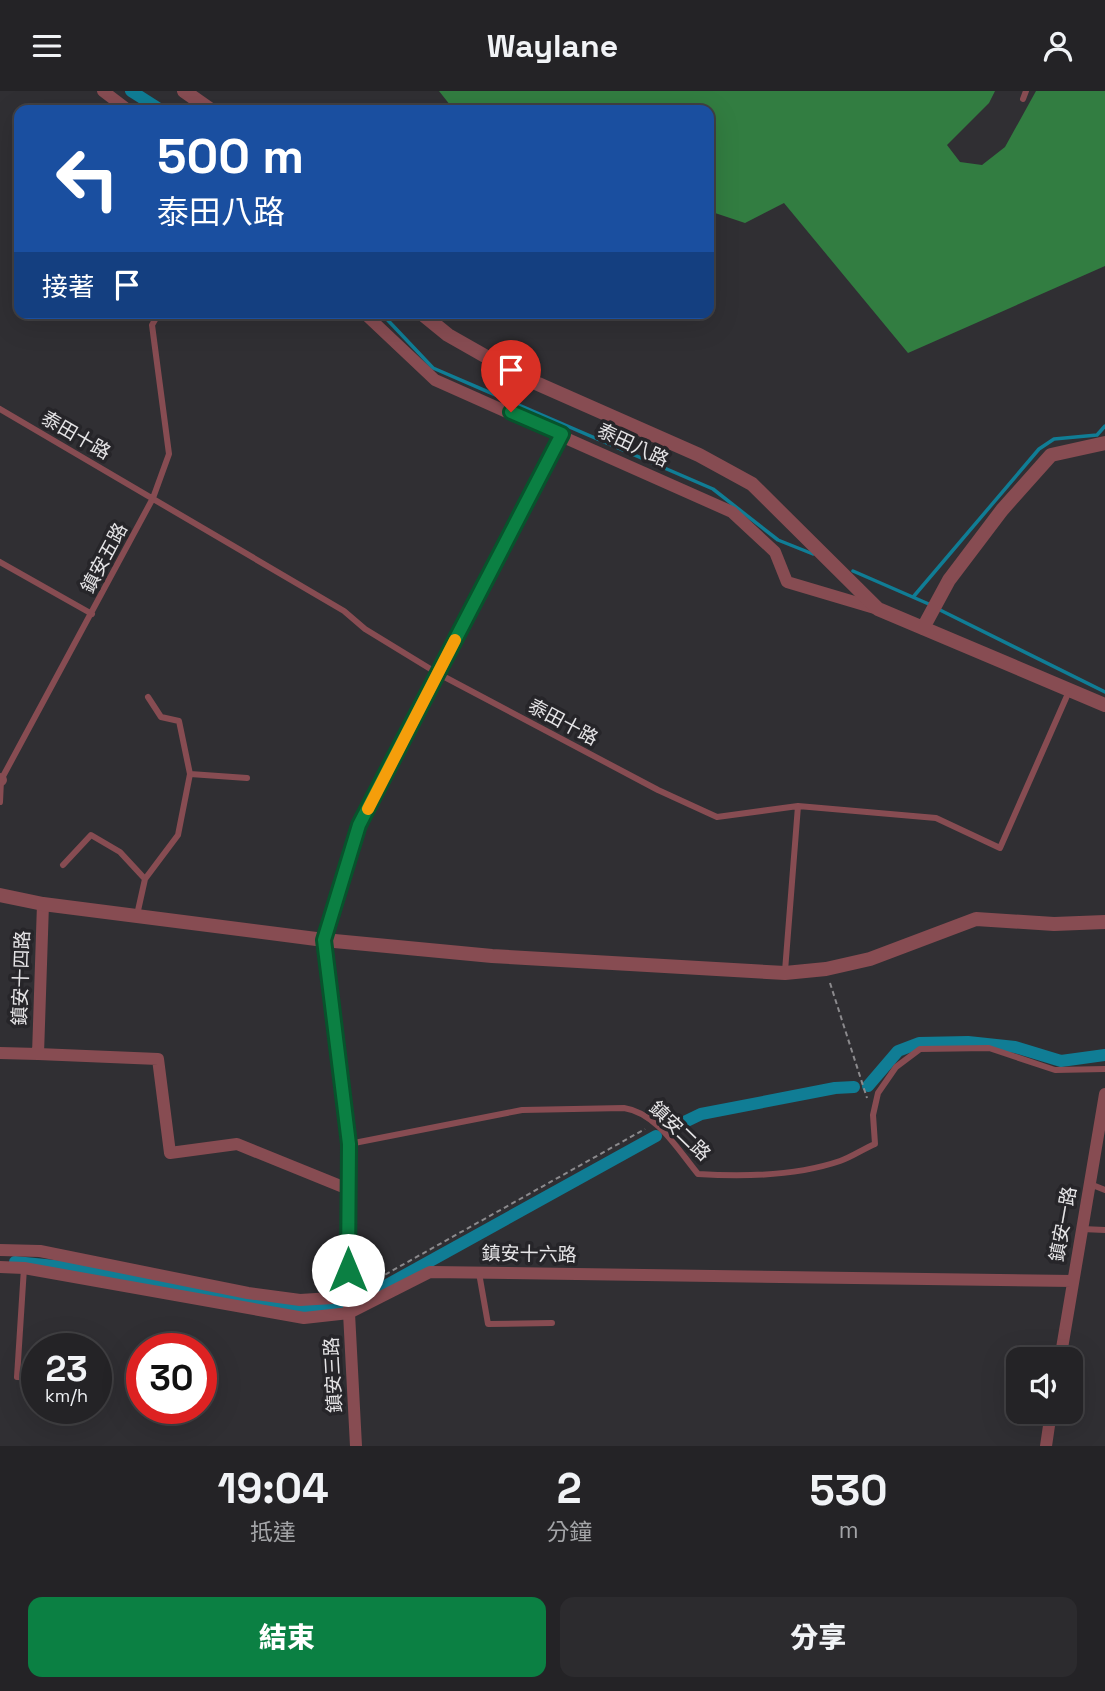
<!DOCTYPE html>
<html lang="zh-TW">
<head>
<meta charset="utf-8">
<style>
	body { margin:0; font-family:"Space Grotesk","Noto Sans TC",sans-serif; background:#2c2b2e; color:#f1f3f6; height:100vh; display:flex; flex-direction:column; font-size:26px; white-space:nowrap }
	* { box-sizing:border-box; margin:0 }
	p { font-size:23px; color:#a3a4a7 }
	.icon { flex:none; width:38px; height:38px; fill:none; stroke:currentColor; stroke-width:2; stroke-linecap:round; stroke-linejoin:round }
	.map { position:relative; height:1355px; overflow:hidden }
	.details { display:flex; flex-direction:column; background:#242326; flex:1 }
	.details>* { flex:none }
	.hud { position:absolute; left:14px; top:14px; width:700px; height:214px; border-radius:14px; box-shadow:0 7px 28px #0002,0 0 0 2px #414043; background:#1a4fa0; color:#fff; overflow:hidden }
	.tools { position:absolute; left:1006px; top:1256px; display:grid; gap:14px }
	.tools a { display:grid; place-items:center; width:77px; height:77px; border-radius:14px; background:#242326; box-shadow:0 7px 28px #0002,0 0 0 2px #414043; font-size:35px }
	.speed { position:absolute; left:21px; top:1242px; display:flex; gap:14px; font-size:35px; font-weight:700; text-align:center }
	.speed>* { display:grid; place-content:center; width:91px; height:91px; border-radius:50%; background:#242326; box-shadow:0 7px 28px #0002,0 0 0 2px #414043; line-height:1 }
	.speed small { font-size:18px; font-weight:400 }
	.speed .limit { border:10px solid #d22; background:#fff; color:#111 }
	.pin { position:absolute; display:grid; place-items:center; width:60px; height:60px; color:#fff; margin:-72px -30px; border-radius:50% 50% 50% 0; rotate:-45deg; box-shadow:0 0 7px #0007 }
	.pin .icon { rotate:45deg }
	.me { position:absolute; width:77px; margin:-38px; rotate:0deg; stroke-linejoin:round; filter:drop-shadow(0 0 5px #0008) }
	.turn { display:flex; align-items:center; gap:24px; height:147px; padding:0 28px; font-size:32px }
	.turn .icon { width:91px; height:91px; stroke-width:2.5 }
	.turn b { display:block; font-size:49px; line-height:60px }
	.then { display:flex; align-items:center; height:66px; padding:0 28px; background:#0003; gap:14px; font-size:26px }
	.eta { display:flex; justify-content:space-evenly; align-items:center; height:119px; text-align:center }
	.eta b { font-size:42px; font-weight:800; line-height:49px }
	.cta { display:flex; gap:14px; margin-top:auto; padding:14px 28px }
	.cta a { flex:1; height:80px; border-radius:14px; background:#0b8043; color:#fff; font-size:28px; font-weight:800; line-height:80px; text-align:center }
	.cta a+a { background:#2c2b2e; color:#f1f3f6 }
	header { display:flex; justify-content:space-between; align-items:center; height:91px; padding:0 28px; background:#242326; font-size:32px; font-weight:800 }
	.map>svg:first-child { display:block }
	.forest { fill:#327d41 }
	.lines { fill:none; stroke-linecap:round; stroke-linejoin:round }
	.stream { stroke:#107d95; stroke-width:3.5 }
	.canal { stroke:#107d95; stroke-width:12 }
	.path { stroke:#8b8a8d; stroke-width:2; stroke-dasharray:5 3.5; stroke-linecap:butt }
	.service { stroke:#874c52; stroke-width:6 }
	.minor { stroke:#874c52; stroke-width:12 }
	.tertiary { stroke:#874c52; stroke-width:14 }
	.route-casing { stroke:#07532c; stroke-width:18 }
	.route { stroke:#0b8043; stroke-width:12 }
	.slow { stroke:#f59e0b; stroke-width:12 }
	.labels { text-anchor:middle; dominant-baseline:central; stroke-width:7; stroke-linejoin:round; paint-order:stroke }
	.street-label { font-size:19px; fill:#e5e4e6; stroke:#262529 }
</style>
</head>
<body>
<header><svg class="icon" aria-label="menu" viewBox="0 0 24 24"><path d="M4 6h16M4 12h16M4 18h16"/></svg>Waylane<svg class="icon" aria-label="person" viewBox="0 0 24 24"><circle cx="12" cy="8" r="4"/><path d="M4 21q1-7 8-7t8 7"/></svg></header>
<div class="map">
<svg width="1105" height="1355" viewBox="0 0 1105 1355">
	<rect width="100%" height="100%" fill="#302f33"/>
	<!-- forest -->
	<path class="forest" d="M439,0H995L989,12L947,54L960,71L982,74L1005,56L1036,0H1105V175L908,262L784,112L745,132L709,120V19H454Z"/>
	<g class="lines">
		<!-- stream -->
		<path class="stream" d="M381,222L433,277L713,398L778,449L813,463
			M853,480L931,514
			M914,505L1039,358L1054,348L1097,344L1105,335
			M938,518L1105,601"/>
		<!-- canal -->
		<path class="canal" d="M131,0L161,19
			M868,995L898,960L919,952L968,951L1015,956L1061,970L1105,964
			M672,1037L701,1023L835,997L854,996
			M15,1171L75,1177L284,1217L315,1219L346,1213
			M358,1210L656,1045"/>
		<!-- path -->
		<path class="path" d="M830,892L867,1007
			M363,1196L645,1038"/>
		<!-- service -->
		<path class="service" d="M1023,8L1026,0
			M18,160H19
			M147,222L156,227
			M0,318L344,520L365,538L437,582L658,699L717,726L798,715L936,727L1000,757L1070,598
			M0,471L92,523
			M190,683L247,687
			M0,711L1,689L153,407L169,363L152,234L159,222
			M63,774L91,744L120,761L145,788
			M137,824L145,788L178,744L190,683L179,630L161,626L148,606
			M324,848L359,734L561,346
			M785,880L798,715
			M349,1053L522,1019L624,1017C657,1022 678,1059 698,1083C745,1086 796,1085 840,1070C852,1066 863,1058 875,1053L873,1024L878,1002L896,976L920,958L989,957L1055,979L1105,978
			M1090,1093L1105,1099
			M1082,1138L1105,1139
			M24,1177L17,1286L37,1287
			M479,1182L488,1233L552,1232"/>
		<!-- minor -->
		<path class="minor" d="M103,0L128,19
			M364,222L435,289L732,421L775,461L787,491L878,518
			M0,688L1,689
			M324,849L349,1053V1222L356,1355
			M0,962L38,963L43,813
			M38,963L158,968L170,1062L237,1053L348,1098
			M0,1159L40,1160L248,1202L300,1209L349,1206
			M0,1176L24,1177L304,1227L349,1222L430,1181L1073,1190
			M1060,1269L1105,1003
			M1046,1355L1051,1321"/>
		<!-- tertiary -->
		<path class="tertiary" d="M184,0L211,19
			M421,222L448,244L520,285L699,364L752,393L878,518L1105,614
			M923,537L949,489L1002,419L1051,364L1105,352
			M0,804L43,813L324,849L492,865L785,882L826,878L870,868L976,828L1054,833L1105,831"/>
	</g>
	<g class="lines">
		<!-- route casing -->
		<g class="route-casing">
			<path id="route" d="M348,1179L349,1053L324,849L359,734L562,343L511,321"/>
		</g>
		<!-- route -->
		<use href="#route" class="route"/>
		<!-- slow -->
		<path class="slow" d="M368,718L455,549"/>
	</g>
	<g class="labels">
		<!-- street labels -->
		<g class="street-label">
			<text transform="translate(76 344) rotate(30)">泰田十路</text>
			<text transform="translate(633 354) rotate(25)">泰田八路</text>
			<text transform="translate(104 467) rotate(-62)">鎮安五路</text>
			<text transform="translate(563 631) rotate(28)">泰田十路</text>
			<text transform="translate(21 887) rotate(-88)">鎮安十四路</text>
			<text transform="translate(680 1040) rotate(44)">鎮安二路</text>
			<text transform="translate(1063 1133) rotate(-80)">鎮安一路</text>
			<text transform="translate(529 1163) rotate(1)">鎮安十六路</text>
			<text transform="translate(333 1284) rotate(-93)">鎮安三路</text>
		</g>
	</g>
</svg>
<div class="tools">
<a><svg class="icon" aria-label="sound" viewBox="0 0 24 24"><path d="M4 9h4l5-4v14l-5-4H4zM17 9q2 3 0 6"/></svg></a>
</div>
<div class="speed"><div>23<small>km/h</small></div><div class="limit">30</div></div>
<div class="pin" style="left:511px;top:321px;background:#d93025"><svg class="icon" aria-label="arrive" viewBox="0 0 24 24"><path d="M6 21V4h12l-3 4 3 4H6"/></svg></div>
<svg class="me" style="left:348px;top:1179px" viewBox="-20 -20 40 40"><circle r="19" fill="#fff"/><path d="M0-13L10 11 0 6-10 11z" fill="#0b8043"/></svg>
<div class="hud">
<div class="turn"><svg class="icon" aria-label="left" viewBox="0 0 24 24"><path d="M17 20v-9H6M10 6l-5 5 5 5"/></svg><div><b>500 m</b>泰田八路</div></div>
<div class="then">接著<svg class="icon" aria-label="arrive" viewBox="0 0 24 24"><path d="M6 21V4h12l-3 4 3 4H6"/></svg></div>
</div>
</div>
<section class="details">
<div class="eta">
<div><b>19:04</b><p>抵達</p></div>
<div><b>2</b><p>分鐘</p></div>
<div><b>530</b><p>m</p></div>
</div>
<div class="cta"><a>結束</a><a>分享</a></div>
</section>
</body>
</html>
